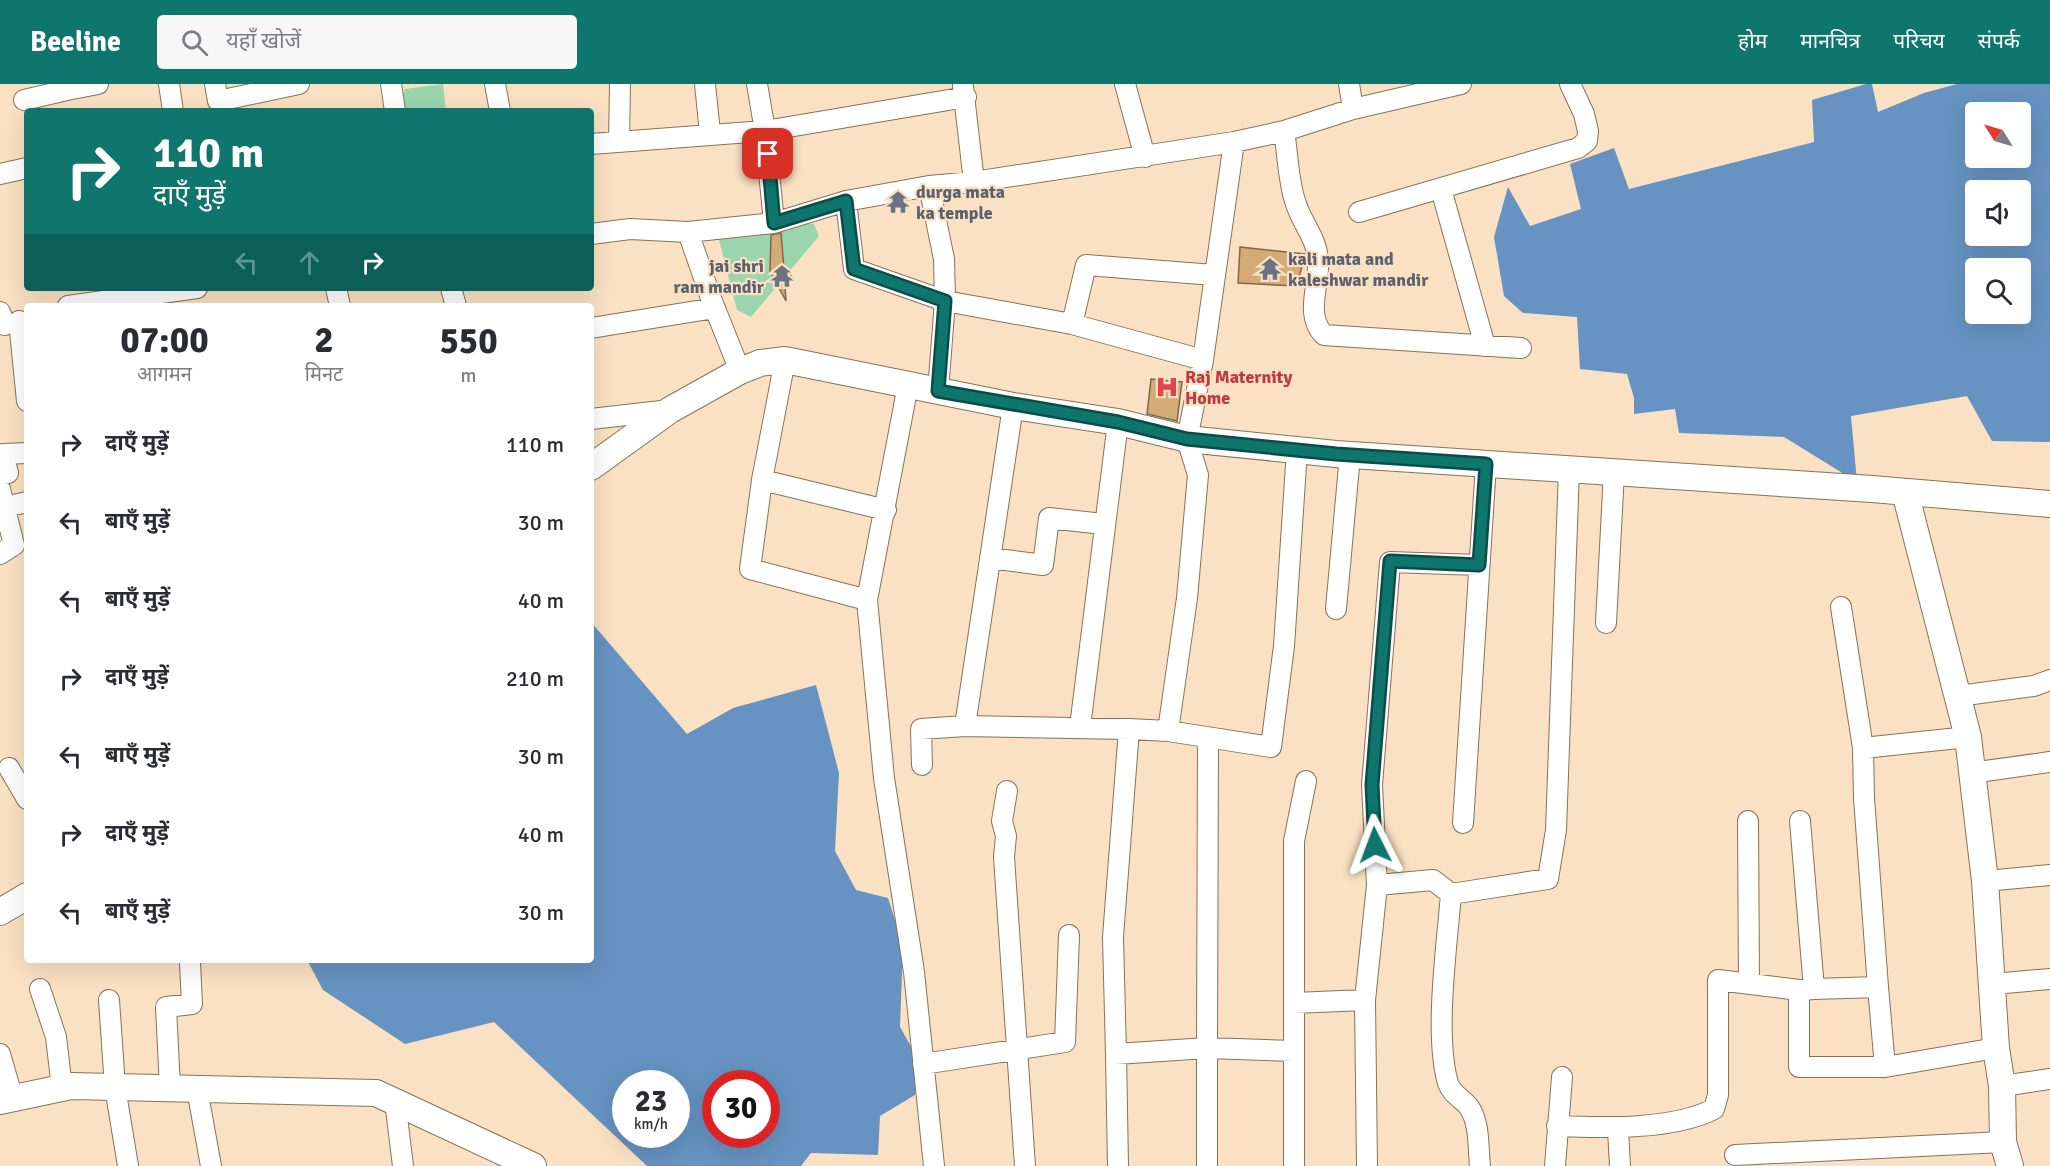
<!DOCTYPE html>
<html lang="hi">
<head>
<meta charset="utf-8">
<style>
	body { margin:0; font-family:Signika,"Noto Sans Devanagari",sans-serif; background:#f7f7f7; color:#2b2b33; height:100vh; display:flex; flex-direction:column; font-size:22px; white-space:nowrap }
	* { box-sizing:border-box; margin:0 }
	p { font-size:20px; color:#7c7c81 }
	.icon { flex:none; width:33px; height:33px; fill:none; stroke:currentColor; stroke-width:2; stroke-linecap:round; stroke-linejoin:round }
	.map { position:relative; flex:1; overflow:hidden }
	.drawer { position:absolute; left:24px; top:219px; width:570px; height:660px; display:flex; flex-direction:column; background:#fff; border-radius:6px; box-shadow:0 6px 24px #0002 }
	.drawer>* { flex:none }
	.top-card { position:absolute; left:24px; top:24px; width:570px; height:183px; border-radius:6px; box-shadow:0 6px 24px #0002; background:#0f766e; color:#fff; overflow:hidden }
	.needle { width:39px; rotate:307deg }
	.controls { position:absolute; left:1965px; top:18px; display:grid; gap:12px }
	.controls a { display:grid; place-items:center; width:66px; height:66px; border-radius:6px; background:#fff; box-shadow:0 6px 24px #0002; font-size:30px }
	.speed { position:absolute; left:612px; top:986px; display:flex; gap:12px; font-size:30px; font-weight:700; text-align:center }
	.speed>* { display:grid; place-content:center; width:78px; height:78px; border-radius:50%; background:#fff; box-shadow:0 6px 24px #0002; line-height:1 }
	.speed small { font-size:15px; font-weight:400 }
	.speed .limit { border:9px solid #d22; background:#fff; color:#111 }
	.pin { position:absolute; display:grid; place-items:center; width:51px; height:51px; color:#fff; margin:-26px; border-radius:12px; box-shadow:0 3px 9px #0006 }
	.me { position:absolute; width:66px; margin:-33px; rotate:357deg; stroke-linejoin:round; filter:drop-shadow(0 0 4px #0008) }
	.turn { display:flex; align-items:center; gap:21px; height:126px; padding:0 30px; font-size:27px }
	.turn .icon { width:78px; height:78px; stroke-width:2.5 }
	.turn b { display:block; font-size:42px; line-height:51px }
	.lanes { display:flex; align-items:center; height:57px; padding:0 30px; background:#0003; justify-content:center; gap:30px; direction:ltr }
	.lanes .off { opacity:.35 }
	.eta { display:flex; justify-content:space-evenly; align-items:center; height:102px; text-align:center }
	.eta b { font-size:36px; font-weight:700; line-height:42px }
	ul { padding:0; list-style:none }
	li { display:flex; align-items:center; gap:18px; height:78px; padding:0 30px }
	li div { flex:1 }
	li b { display:block; font-size:22px }
	li em { font-style:normal }
	header { display:flex; align-items:center; gap:36px; box-sizing:border-box; height:84px; padding:0 30px; background:#0f766e; color:#fff }
	header strong { font-size:28px }
	nav { display:flex; gap:33px; margin-inline-start:auto; font-size:21px }
	.search { width:420px; height:54px; background:#f7f7f7; display:flex; align-items:center; gap:15px; box-sizing:border-box; padding:0 21px; border-radius:6px; color:#7c7c81; font-size:22px }
	.map>svg:first-child { display:block }
	.green { fill:#9ad5ad }
	.water { fill:#6693c1; fill-rule:evenodd }
	.building { fill:#d4ab75; stroke:#7d684d; stroke-width:1.5 }
	.lines { fill:none; stroke-linecap:round; stroke-linejoin:round }
	.minor-casing { stroke:#887257; stroke-width:22 }
	.tertiary-casing { stroke:#887257; stroke-width:28 }
	.minor { stroke:#fff; stroke-width:20 }
	.tertiary { stroke:#fff; stroke-width:26 }
	.route-casing { stroke:#0a4d48; stroke-width:15 }
	.route { stroke:#0f766e; stroke-width:10 }
	.labels { text-anchor:middle; dominant-baseline:central; stroke-width:4.5; stroke-linejoin:round; paint-order:stroke }
	.worship-label { font-size:18px; font-weight:bold; fill:#5b616d; stroke:#fae1c3; text-anchor:start }
	.health-label { font-size:18px; font-weight:bold; fill:#be3a42; stroke:#fae1c3; text-anchor:start }
</style>
</head>
<body>
<header>
<strong>Beeline</strong>
<div class="search"><svg class="icon" aria-label="search" viewBox="0 0 24 24"><circle cx="10" cy="10" r="6"/><path d="M15 15l6 6"/></svg>यहाँ खोजें</div>
<nav><a>होम</a><a>मानचित्र</a><a>परिचय</a><a>संपर्क</a></nav>
</header>
<div class="map">
<svg width="2050" height="1082" viewBox="0 0 2050 1082">
	<rect width="100%" height="100%" fill="#fae1c3"/>
	<!-- green -->
	<path class="green" d="M443,0L446,27H401L399,20L405,5Z
		M715,140H814L819,152L751,233L737,226Z"/>
	<!-- water -->
	<path class="water" d="M1866,0H1872L1878,28L1924,9L1957,0H2050V358L1992,357L1967,312L1851,332L1857,398L1784,353L1679,349L1675,325L1634,330V314L1627,290L1580,285L1577,233L1523,229L1504,212L1494,153L1508,103L1530,142L1581,125L1570,80L1614,64L1629,105L1814,58L1812,16ZM1976,28H2020V74H1976ZM1976,106H2020V152H1976ZM1976,184H2020V230H1976Z
		M591,538L687,650L733,624L816,601L839,689L835,767L856,806L888,814L903,861L900,943L919,976L915,1011L880,1032L878,1071L811,1069L801,1082H647L494,938L405,960L323,906L307,876H591ZM626,999H676V1050H626ZM716,999H766V1050H716Z"/>
	<!-- building -->
	<path class="building" d="M781,149L784,186H788L793,196L785,203L786,217L770,187L771,151Z
		M1240,163L1305,170L1297,202L1238,199Z
		M1151,295L1182,298L1177,337L1147,330Z"/>
	<g class="lines">
		<!-- minor casing -->
		<g class="minor-casing">
			<path id="minor" d="M169,0L173,27
				M215,0L218,17L299,0
				M391,0L395,27
				M495,0L500,27
				M705,0L710,49
				M757,0L765,47L774,139L846,117L929,102L974,98L1234,58L1284,47L1353,25L1461,0
				M1125,0L1145,73
				M1349,0L1353,25
				M963,3L974,98
				M67,6L98,0
				M24,16L67,6L65,0
				M1284,47C1288,71 1288,98 1296,120C1302,139 1317,155 1318,176C1320,200 1304,231 1324,251L1521,264
				M619,58L620,0
				M591,60L765,47L966,13
				M0,90L27,84
				M929,102L944,175L945,217L938,307
				M1441,105L1485,262
				M846,117L854,185L945,217L1072,240L1203,276
				M1359,128L1578,64L1587,57L1588,47L1584,30L1570,0
				M688,148L774,139
				M591,150L630,145L688,148L712,217L740,287
				M336,204L340,222
				M451,204L456,222
				M68,222L197,204
				M0,228L5,241
				M19,237L27,317
				M1072,240L1086,181L1214,191
				M591,244L715,224
				M785,276L762,396L750,485L867,516
				M908,301L867,516L884,694L914,888L934,1082
				M591,335L670,326
				M0,391L8,389L3,370L27,369
				M762,396L886,426
				M0,405L14,461L0,470
				M5,423L27,418
				M990,474L1043,481L1049,434L1103,440
				M1336,525L1350,371
				M1606,539L1614,388
				M1958,612L2034,602L2050,596
				M965,642L1129,645L1113,853L1116,970
				M1080,643L1118,338
				M1129,645L1168,647L1271,663L1284,562L1297,366
				M1168,647L1187,514L1198,391L1187,355L1203,276L1234,58
				M1863,664L1968,653
				M922,681L921,645L965,642L1013,322
				M9,684L27,715
				M1971,689L2050,678
				M1007,707L1002,737L1006,752L1004,773L1025,1082
				M1748,737L1749,900
				M1800,737L1814,905L1802,906
				M1463,739L1486,380
				M1985,797L2050,791
				M1377,801L1433,796L1451,810L1548,795L1556,746L1569,385
				M1451,810C1447,860 1434,952 1448,999C1452,1011 1463,1015 1469,1023C1480,1039 1478,1064 1480,1082
				M1993,900L2050,895
				M1878,903L1885,983
				M40,905L56,953L62,1004
				M1814,905L1878,903L1864,714L1863,664L1841,523
				M109,916L115,1003L128,1082
				M1365,916L1377,801L1372,701L1390,478L1479,481
				M1294,919L1365,916L1367,1082
				M0,970L13,1015
				M923,980L1065,958L1069,851
				M2002,1002L2050,995
				M170,1004L166,923L192,920L190,879
				M197,1005L211,1082
				M395,1017L403,1082
				M1557,1042C1604,1044 1673,1046 1714,1025L1718,1011V896L1799,906V983H1885L1996,964
				M1618,1045L1620,1082
				M1735,1071L2003,1058
				M1118,1082L1116,970L1207,964L1208,654
				M1207,1082V964L1294,967
				M1294,1082V757L1306,697
				M1555,1082L1562,993"/>
		</g>
		<!-- tertiary casing -->
		<g class="tertiary-casing">
			<path id="tertiary" d="M591,383L670,326L740,287L760,279L785,276L1013,322L1118,338L1187,355L1336,370L1872,405L2050,420
				M1905,408L1968,653L1985,797L1996,964L2002,1002L2003,1058L2010,1082
				M0,828L27,812
				M0,1017L71,1002L376,1009L533,1082"/>
		</g>
		<!-- minor -->
		<use href="#minor" class="minor"/>
		<!-- tertiary -->
		<use href="#tertiary" class="tertiary"/>
	</g>
	<g class="lines">
		<!-- route casing -->
		<g class="route-casing">
			<path id="route" d="M768,70L774,139L846,117L854,185L945,217L938,307L1118,338L1187,355L1336,370L1486,380L1479,481L1390,477L1372,701L1375,761"/>
		</g>
		<!-- route -->
		<use href="#route" class="route"/>
	</g>
	<!-- icons -->
	<defs>
		<g id="temple-bare" transform="scale(1.8)"><path d="M0-6L5-2H3V0L6.5 2.5H4V6H1.5V3h-3V6H-4V2.5H-6.5L-3 0V-2H-5Z" fill="#6b7280" stroke="#fae1c3" stroke-width="2.5" paint-order="stroke"/></g>
		<g id="hospital-bare" transform="scale(1.8)"><path d="M-5-5h3v3.5h4V-5h3V5h-3V1.5h-4V5h-3Z" fill="#e0444e" stroke="#fae1c3" stroke-width="2.5" paint-order="stroke"/></g>
	</defs>
	<g fill-rule="evenodd">
		<use href="#temple-bare" x="898" y="118"/>
		<use href="#temple-bare" x="1270" y="185"/>
		<use href="#temple-bare" x="782" y="192"/>
		<use href="#hospital-bare" x="1167" y="303"/>
	</g>
	<g class="labels">
		<!-- worship labels -->
		<g class="worship-label">
			<text x="916" y="108">durga mata<tspan x="916" dy="21">ka temple</tspan></text>
			<text x="1288" y="175">kali mata and<tspan x="1288" dy="21">kaleshwar mandir</tspan></text>
			<text x="764" y="182" text-anchor="end">jai shri<tspan x="764" dy="21">ram mandir</tspan></text>
		</g>
		<!-- health labels -->
		<g class="health-label">
			<text x="1185" y="293">Raj Maternity<tspan x="1185" dy="21">Home</tspan></text>
		</g>
	</g>
</svg>
<div class="controls">
<a><svg class="needle" viewBox="-14 -14 28 28"><path d="M0-13l5 13h-10z" fill="#e53935"/><path d="M0 13l5-13h-10z" fill="#7c7c81"/></svg></a>
<a><svg class="icon" aria-label="sound" viewBox="0 0 24 24"><path d="M4 9h4l5-4v14l-5-4H4zM17 9q2 3 0 6"/></svg></a>
<a><svg class="icon" aria-label="search" viewBox="0 0 24 24"><circle cx="10" cy="10" r="6"/><path d="M15 15l6 6"/></svg></a>
</div>
<div class="speed"><div>23<small>km/h</small></div><div class="limit">30</div></div>
<div class="pin" style="left:768px;top:70px;background:#d93025"><svg class="icon" aria-label="arrive" viewBox="0 0 24 24"><path d="M6 21V4h12l-3 4 3 4H6"/></svg></div>
<svg class="me" style="left:1375px;top:761px" viewBox="-20 -20 40 40"><path d="M0-17L14 15 0 8-14 15z" fill="#0f766e" stroke="#fff" stroke-width="4"/></svg>
<div class="top-card">
<div class="turn"><svg class="icon" aria-label="right" viewBox="0 0 24 24"><path d="M7 20v-9h11M14 6l5 5-5 5"/></svg><div><b>110 m</b>दाएँ मुड़ें</div></div>
<div class="lanes"><svg class="icon off" aria-label="left" viewBox="0 0 24 24"><path d="M17 20v-9H6M10 6l-5 5 5 5"/></svg><svg class="icon off" aria-label="ahead" viewBox="0 0 24 24"><path d="M12 20V5M6 11l6-6 6 6"/></svg><svg class="icon" aria-label="right" viewBox="0 0 24 24"><path d="M7 20v-9h11M14 6l5 5-5 5"/></svg></div>
</div>
<section class="drawer">
<div class="eta">
<div><b>07:00</b><p>आगमन</p></div>
<div><b>2</b><p>मिनट</p></div>
<div><b>550</b><p>m</p></div>
</div>
<ul>
<li><svg class="icon" aria-label="right" viewBox="0 0 24 24"><path d="M7 20v-9h11M14 6l5 5-5 5"/></svg><div><b>दाएँ मुड़ें</b></div><em>110 m</em></li>
<li><svg class="icon" aria-label="left" viewBox="0 0 24 24"><path d="M17 20v-9H6M10 6l-5 5 5 5"/></svg><div><b>बाएँ मुड़ें</b></div><em>30 m</em></li>
<li><svg class="icon" aria-label="left" viewBox="0 0 24 24"><path d="M17 20v-9H6M10 6l-5 5 5 5"/></svg><div><b>बाएँ मुड़ें</b></div><em>40 m</em></li>
<li><svg class="icon" aria-label="right" viewBox="0 0 24 24"><path d="M7 20v-9h11M14 6l5 5-5 5"/></svg><div><b>दाएँ मुड़ें</b></div><em>210 m</em></li>
<li><svg class="icon" aria-label="left" viewBox="0 0 24 24"><path d="M17 20v-9H6M10 6l-5 5 5 5"/></svg><div><b>बाएँ मुड़ें</b></div><em>30 m</em></li>
<li><svg class="icon" aria-label="right" viewBox="0 0 24 24"><path d="M7 20v-9h11M14 6l5 5-5 5"/></svg><div><b>दाएँ मुड़ें</b></div><em>40 m</em></li>
<li><svg class="icon" aria-label="left" viewBox="0 0 24 24"><path d="M17 20v-9H6M10 6l-5 5 5 5"/></svg><div><b>बाएँ मुड़ें</b></div><em>30 m</em></li>
</ul>
</section>
</div>
</body>
</html>
